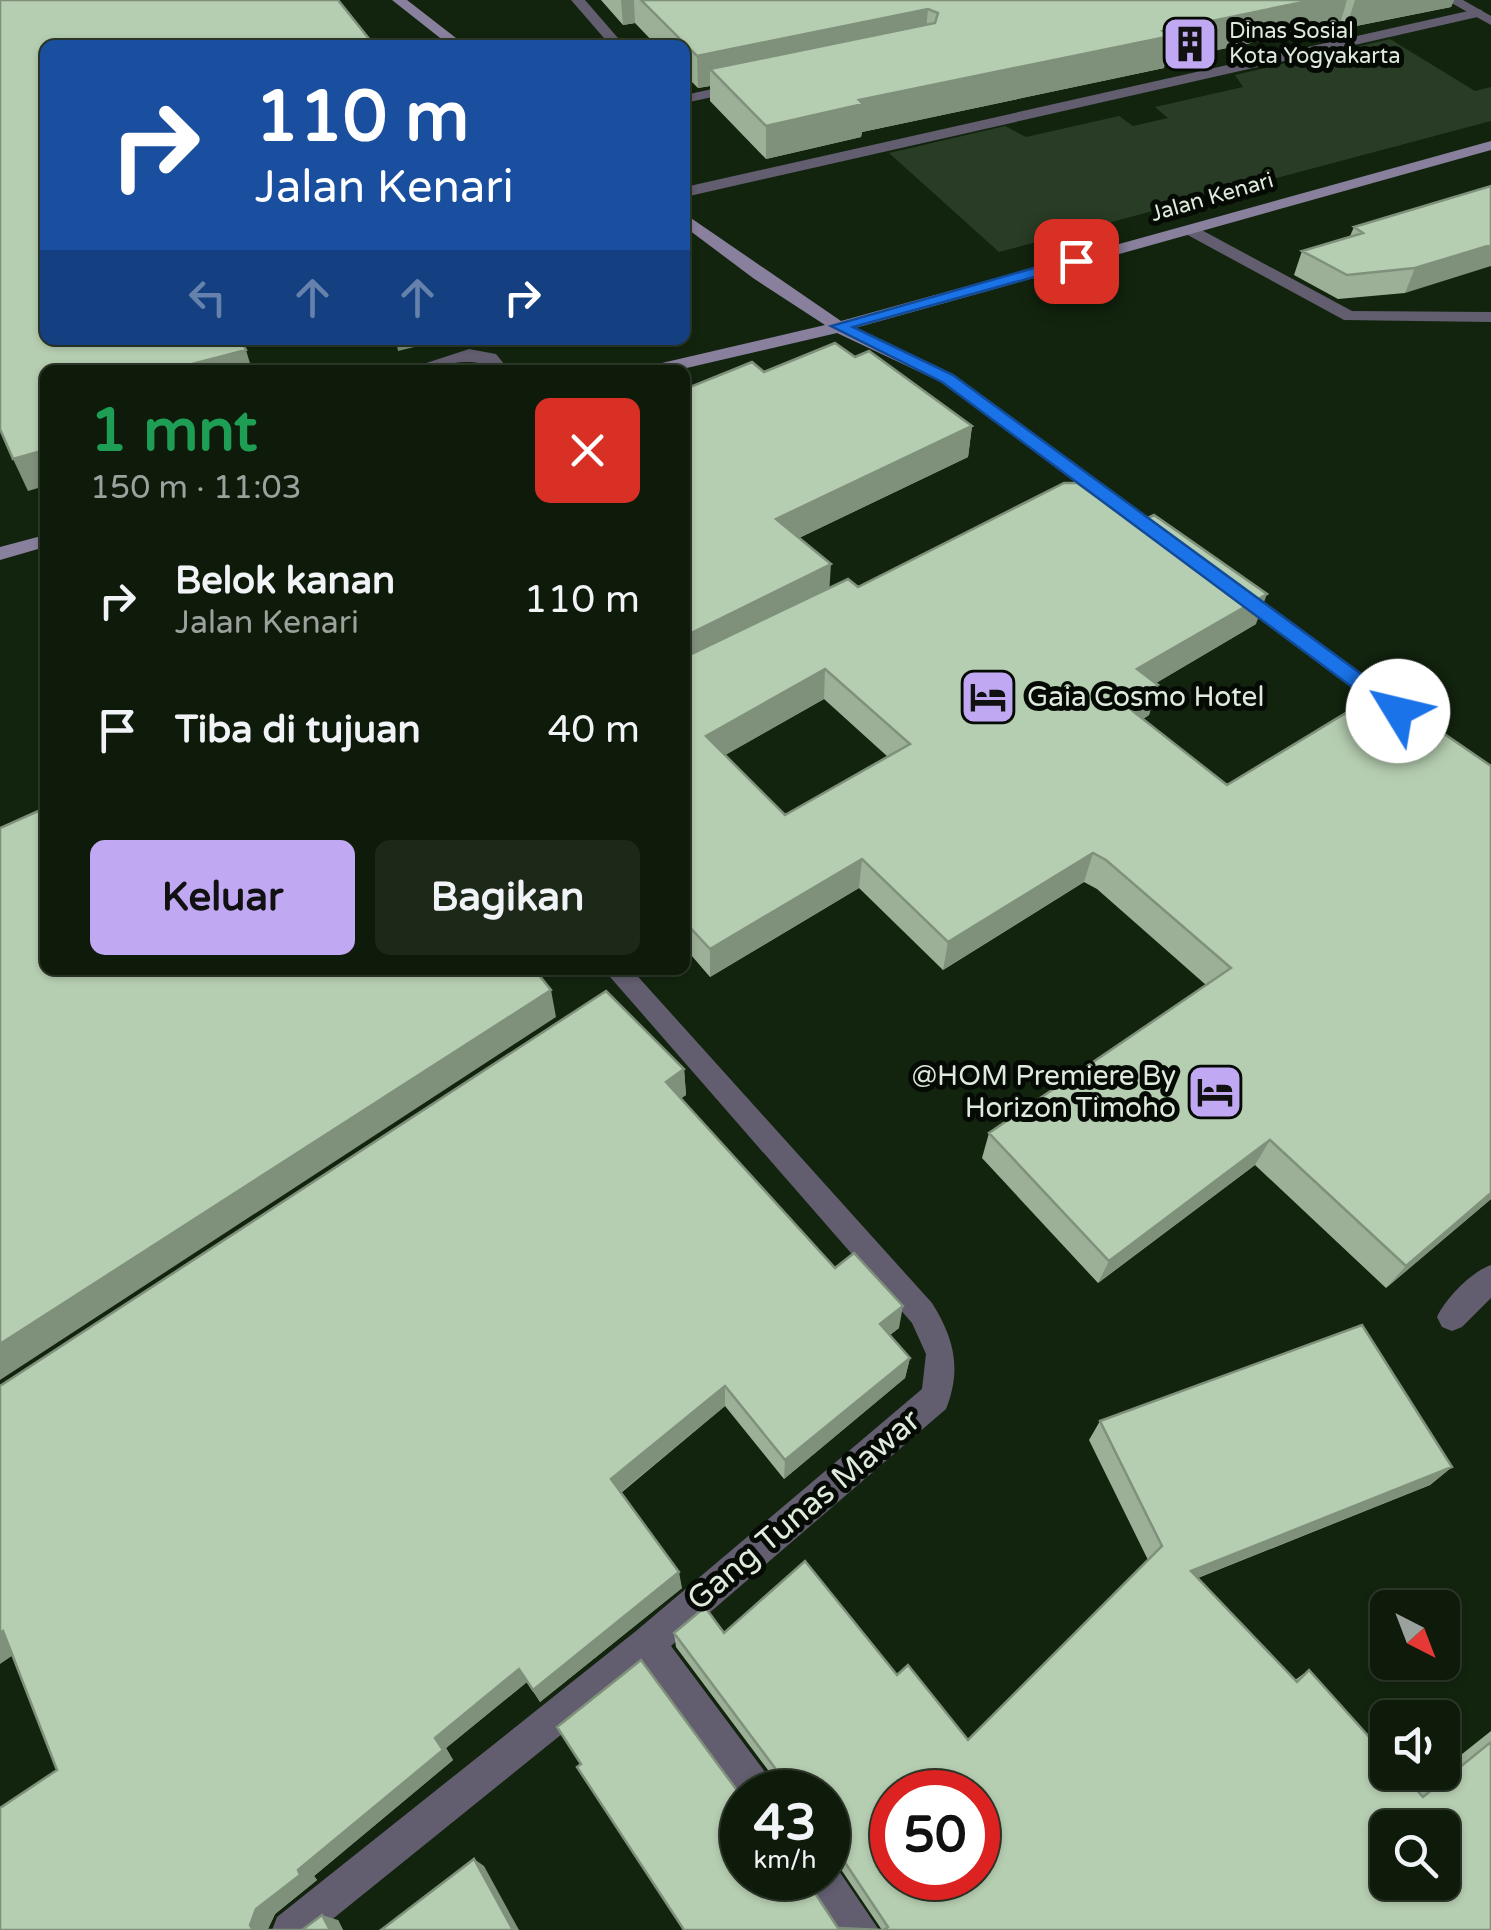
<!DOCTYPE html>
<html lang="id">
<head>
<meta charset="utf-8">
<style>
	body { margin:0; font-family:"Varela Round",sans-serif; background:#1c2818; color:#f1f3f6; height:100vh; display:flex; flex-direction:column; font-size:38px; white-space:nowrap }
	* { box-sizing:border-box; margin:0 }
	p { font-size:32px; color:#9ba19c }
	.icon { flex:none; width:55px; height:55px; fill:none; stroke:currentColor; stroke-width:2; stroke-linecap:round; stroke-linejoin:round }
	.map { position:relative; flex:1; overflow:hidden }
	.drawer { position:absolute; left:40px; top:365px; width:650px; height:610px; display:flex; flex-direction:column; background:#0e1b0a; border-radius:15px; box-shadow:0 2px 8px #0004,0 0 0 2px #2e392b }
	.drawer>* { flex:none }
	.top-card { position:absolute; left:40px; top:40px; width:650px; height:305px; border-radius:15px; box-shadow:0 2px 8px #0004,0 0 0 2px #2e392b; background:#1a4fa0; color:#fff; overflow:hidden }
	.needle { width:65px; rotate:138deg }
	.controls { position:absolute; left:1370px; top:1590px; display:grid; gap:20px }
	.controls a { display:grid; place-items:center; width:90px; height:90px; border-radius:15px; background:#0e1b0a; box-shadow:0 2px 8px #0004,0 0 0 2px #2e392b; font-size:50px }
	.speed { position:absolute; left:720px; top:1770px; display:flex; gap:20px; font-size:50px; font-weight:700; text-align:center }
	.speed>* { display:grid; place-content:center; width:130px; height:130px; border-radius:50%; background:#0e1b0a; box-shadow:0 2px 8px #0004,0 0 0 2px #2e392b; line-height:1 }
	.speed small { font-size:25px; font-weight:400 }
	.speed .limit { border:15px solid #d22; background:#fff; color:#111 }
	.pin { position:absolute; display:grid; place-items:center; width:85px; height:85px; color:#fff; margin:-42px; border-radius:20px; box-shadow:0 5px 15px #0006 }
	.me { position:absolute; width:110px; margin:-55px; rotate:306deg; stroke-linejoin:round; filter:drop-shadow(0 0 8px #0008) }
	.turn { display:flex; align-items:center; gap:35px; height:210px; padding:0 50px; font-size:45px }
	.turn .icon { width:130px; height:130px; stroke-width:2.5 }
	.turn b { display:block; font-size:70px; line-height:85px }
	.lanes { display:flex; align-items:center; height:95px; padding:0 50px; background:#0003; justify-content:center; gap:50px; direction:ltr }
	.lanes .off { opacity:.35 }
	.round { display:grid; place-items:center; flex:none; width:105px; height:105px; border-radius:15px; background:#1c2818 }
	.head { display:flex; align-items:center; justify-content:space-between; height:170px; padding:0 50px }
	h1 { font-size:60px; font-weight:700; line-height:75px; color:#1e9e55 }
	.cta { display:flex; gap:20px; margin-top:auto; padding:20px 50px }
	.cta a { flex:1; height:115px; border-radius:15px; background:#c1a8f3; color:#111; font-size:40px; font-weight:700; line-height:115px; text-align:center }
	.cta a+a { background:#1c2818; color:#f1f3f6 }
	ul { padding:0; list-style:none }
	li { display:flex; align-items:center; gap:30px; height:130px; padding:0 50px }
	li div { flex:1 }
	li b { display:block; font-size:38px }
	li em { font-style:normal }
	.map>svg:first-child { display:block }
	.green { fill:#293c25 }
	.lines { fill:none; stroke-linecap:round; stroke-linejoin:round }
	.service { fill:#625d6f; fill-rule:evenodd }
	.minor { fill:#625d6f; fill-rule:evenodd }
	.secondary { fill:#89809d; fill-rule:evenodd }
	.wall { fill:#9cb097; fill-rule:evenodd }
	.shaded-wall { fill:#7f907b }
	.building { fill:#b5cdb0; stroke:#7f907b; stroke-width:2.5; fill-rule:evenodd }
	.route { fill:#1a73e8; stroke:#114b97; stroke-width:2.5 }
	.labels { text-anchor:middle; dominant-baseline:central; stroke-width:10; stroke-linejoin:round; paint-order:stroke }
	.far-poi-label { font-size:22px; fill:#deeadb; stroke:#050b04; text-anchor:start }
	.far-street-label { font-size:22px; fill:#deeadb; stroke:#050b04 }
	.poi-label { font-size:28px; fill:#deeadb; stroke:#050b04; text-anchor:start }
	.near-street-label { font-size:32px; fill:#deeadb; stroke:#050b04 }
</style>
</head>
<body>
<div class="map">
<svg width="1491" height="1930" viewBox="0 0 1491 1930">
	<rect width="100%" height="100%" fill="#12240e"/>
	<!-- green -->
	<path class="green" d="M1390,39L1475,91L1491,87V121L999,252L889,153L1005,126L1026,137L1119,116L1133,126L1168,118L1155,107L1243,87L1235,75Z"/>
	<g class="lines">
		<!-- service -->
		<path class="service" d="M571,0H585L624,45H610Z
			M1477,9L1482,10V16L685,197V187Z
			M744,82L749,83V89L685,103V95Z
			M469,349L496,354L509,370H491C476,352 431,370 405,370Z
			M1491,1265V1298L1462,1327L1452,1331L1442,1327L1437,1317C1446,1298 1471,1272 1491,1265Z"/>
		<!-- minor -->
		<path class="minor" d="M1446,0H1463L1491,16V25Z
			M1184,227H1196L1352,311L1491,312V322L1344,320L1184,233Z
			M604,970H632L932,1303C954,1338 962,1369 946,1409L671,1646L771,1780L776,1792H742V1799L645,1667L319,1930H272L277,1917L636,1631L922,1389L926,1354L912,1323Z
			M828,1862L835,1865L879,1930H838L804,1878H828Z"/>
		<!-- secondary -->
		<path class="secondary" d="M392,0H407L465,45H449Z
			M1491,141V150L855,328L953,374L1173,536V544H1159L941,382L837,333L678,370H646L649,366L825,325L753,278L685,227V214L841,321Z
			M45,535V547L0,560V547Z
			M1234,583L1411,710L1414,715L1411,720H1395L1227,595L1224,590Z"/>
	</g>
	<!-- wall -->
	<path class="wall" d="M601,0H1454L1451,7L1346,28L1340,24L1165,61L1164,68L862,132L861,137L766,159L710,101V86L698,88L685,75V45H656L635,23L623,25Z
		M1491,186L1405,293L1338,299L1294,275L1302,251L1350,236L1354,227Z
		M855,357L972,426L968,457L799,538L829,588L858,587L1256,624L1156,683L1149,715L1143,719L1491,1199L1386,1288L1255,1165L1098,1283L982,1158L989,1133L1206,985L1097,889L1084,882L943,970L859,888L710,977L685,948V389L764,372ZM824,699L888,757L785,815L725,755Z
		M684,1069L686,1095L681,1098L835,1268L899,1328L890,1335L910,1358L905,1378L784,1479L725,1406L621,1493L682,1588L540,1702L527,1682L446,1748L453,1760L314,1876L317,1880L275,1914L268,1929L302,1930L338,1920L343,1930H0L57,1770L12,1656Z
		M1100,1421L1452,1467L1430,1485L1198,1578L1295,1680L1309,1670L1417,1791L1440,1772H1442V1770L1491,1731V1930H684L838,1928L882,1930L836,1862L828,1860L776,1786L774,1778L676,1647L674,1633H724L897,1675L968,1740L1148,1560L1089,1440Z"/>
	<!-- shaded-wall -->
	<path class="shaded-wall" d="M621,0H634L635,23L623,25Z
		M1313,0H1347L1340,24L1165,61L1164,68L862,132L861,137L766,159V126L859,100L1163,31Z
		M1355,0H1454L1451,7L1346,28Z
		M928,9L925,40L710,69V86L698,88L697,56Z
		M1491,245V266L1405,293L1415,268Z
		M396,340H443L398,351Z
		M246,350L252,370H169Z
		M972,426L968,457L776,549V519Z
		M45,450V486L28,491L13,459Z
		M831,564L829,595L685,667V636Z
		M1267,594L1256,624L1129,699L1137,669Z
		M825,669L824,699L706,766V736Z
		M1158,685L1149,715L1117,735L1125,705Z
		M1093,853L1084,882L943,970L948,942Z
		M862,859L859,888L710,977V949Z
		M551,990L556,1017L0,1380V1344Z
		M684,1069L686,1095L668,1108L666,1082Z
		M1270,1140L1255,1165L1098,1283L1109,1261Z
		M1491,1193V1199L1386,1288L1406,1266Z
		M903,1306L899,1328L876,1345L880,1324Z
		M910,1358L905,1378L784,1479L785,1460Z
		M725,1386V1406L615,1497L611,1479Z
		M1452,1467L1430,1485L1177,1586L1191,1571Z
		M679,1572L682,1588L540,1702L533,1690Z
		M3,1631L28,1645L0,1664V1633Z
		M519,1669L527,1682L446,1748L453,1760L314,1876L317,1880L275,1914L268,1929L269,1930H254L250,1925L256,1909L435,1738Z
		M474,1859L484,1866L519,1930H513Z
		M322,1915L338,1920L343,1930H330Z"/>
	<!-- building -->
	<path class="building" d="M0,0H338L374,45H45V340H241L246,350L169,370H45V450L13,459L0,429Z
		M641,0H1313L1163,31L1171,36L859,100L863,104L766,126L710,69L935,23L938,13L928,9L697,56Z
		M1491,186V245L1415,268L1347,275L1302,251L1363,233L1354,227Z
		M835,343L855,357L869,351L972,426L776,519L831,564L685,636V389L752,362L764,372Z
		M1064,483H1077L1135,524L1154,515L1267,594L1137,669L1158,685L1125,705L1227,785L1382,691L1491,766V1193L1406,1266L1270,1140L1109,1261L989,1133L1231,968L1106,860L1093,853L948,942L862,859L710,949L685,922V657L848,579L858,587ZM825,669L910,744L785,815L706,736Z
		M45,808V970H535L551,990L0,1344V828Z
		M606,991L684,1069L666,1082L835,1268L854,1253L903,1306L880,1324L910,1358L785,1460L725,1386L611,1479L679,1572L533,1690L519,1669L435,1738L443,1750L298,1870L300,1875L256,1909L250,1925L253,1930H302L322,1915L330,1930H0V1808L57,1770L3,1631L0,1633V1386Z
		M1362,1325L1452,1467L1191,1571L1297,1682L1309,1670L1388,1758V1772H1401L1423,1797L1491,1742V1930H684L577,1767L581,1764L557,1727L641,1660L739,1793H742V1878H805L838,1928L884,1930L888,1927L840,1855L828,1853V1863V1792H745L746,1787L779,1786L775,1768L674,1633L705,1607L724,1633L805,1561L897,1675L908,1665L968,1740L1162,1546L1100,1421ZM892,1792H978V1878H892ZM1388,1828H1442V1882H1388Z
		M474,1859L513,1930H381Z"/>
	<!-- route -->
	<path class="route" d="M1076,256L1081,258V264L853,327L953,375L1405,706V716H1391L942,382L831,326Z"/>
	<!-- icons -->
	<defs>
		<g id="building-square" transform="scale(2.875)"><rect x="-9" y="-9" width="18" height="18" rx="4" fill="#c1a8f3" stroke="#050b04"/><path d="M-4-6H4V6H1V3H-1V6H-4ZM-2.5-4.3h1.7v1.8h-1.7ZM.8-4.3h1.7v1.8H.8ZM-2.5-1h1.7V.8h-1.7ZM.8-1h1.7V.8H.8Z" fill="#111"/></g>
		<g id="hotel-square" transform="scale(2.875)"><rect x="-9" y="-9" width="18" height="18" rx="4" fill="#c1a8f3" stroke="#050b04"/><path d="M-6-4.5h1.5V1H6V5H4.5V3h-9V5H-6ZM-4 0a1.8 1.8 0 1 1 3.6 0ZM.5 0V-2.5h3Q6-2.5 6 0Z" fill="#111"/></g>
	</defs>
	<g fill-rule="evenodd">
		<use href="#building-square" x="1190" y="44"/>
		<use href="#hotel-square" x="988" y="697"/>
		<use href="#hotel-square" x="1215" y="1092"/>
	</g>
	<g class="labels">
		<!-- far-poi labels -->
		<g class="far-poi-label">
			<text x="1229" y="31">Dinas Sosial<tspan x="1229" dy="25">Kota Yogyakarta</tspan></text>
		</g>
		<!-- far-street labels -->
		<g class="far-street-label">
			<text transform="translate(1212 197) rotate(-16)">Jalan Kenari</text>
		</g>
		<!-- poi labels -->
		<g class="poi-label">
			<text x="1027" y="697">Gaia Cosmo Hotel</text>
			<text x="1176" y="1076" text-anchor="end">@HOM Premiere By<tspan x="1176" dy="32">Horizon Timoho</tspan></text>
		</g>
		<!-- near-street labels -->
		<g class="near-street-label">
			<text transform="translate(804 1510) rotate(-40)">Gang Tunas Mawar</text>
		</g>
	</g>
</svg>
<div class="controls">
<a><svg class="needle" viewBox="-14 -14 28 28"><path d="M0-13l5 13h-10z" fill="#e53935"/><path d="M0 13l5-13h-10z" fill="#9ba19c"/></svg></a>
<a><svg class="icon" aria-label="sound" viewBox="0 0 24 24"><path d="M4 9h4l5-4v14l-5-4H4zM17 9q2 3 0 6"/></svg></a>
<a><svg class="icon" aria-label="search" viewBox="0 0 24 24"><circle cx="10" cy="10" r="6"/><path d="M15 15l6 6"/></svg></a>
</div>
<div class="speed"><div>43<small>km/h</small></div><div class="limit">50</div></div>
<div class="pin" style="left:1076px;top:261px;background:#d93025"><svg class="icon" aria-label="arrive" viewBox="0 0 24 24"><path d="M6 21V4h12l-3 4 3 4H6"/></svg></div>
<svg class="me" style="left:1398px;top:711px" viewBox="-20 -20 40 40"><circle r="19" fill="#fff"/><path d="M0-13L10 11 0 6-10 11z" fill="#1a73e8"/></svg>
<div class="top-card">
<div class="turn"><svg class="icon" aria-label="right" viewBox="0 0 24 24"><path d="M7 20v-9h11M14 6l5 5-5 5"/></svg><div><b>110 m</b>Jalan Kenari</div></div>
<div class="lanes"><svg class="icon off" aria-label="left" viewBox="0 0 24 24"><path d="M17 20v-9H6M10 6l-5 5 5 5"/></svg><svg class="icon off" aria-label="ahead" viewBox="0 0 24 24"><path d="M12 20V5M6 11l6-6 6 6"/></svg><svg class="icon off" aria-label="ahead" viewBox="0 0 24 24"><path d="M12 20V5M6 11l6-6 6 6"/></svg><svg class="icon" aria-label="right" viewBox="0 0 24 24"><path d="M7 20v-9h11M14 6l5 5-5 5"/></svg></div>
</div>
<section class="drawer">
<div class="head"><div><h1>1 mnt</h1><p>150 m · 11:03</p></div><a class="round" style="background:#d93025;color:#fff"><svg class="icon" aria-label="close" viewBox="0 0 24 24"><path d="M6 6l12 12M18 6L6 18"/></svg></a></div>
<ul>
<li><svg class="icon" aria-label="right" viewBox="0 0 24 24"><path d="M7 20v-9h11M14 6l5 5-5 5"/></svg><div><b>Belok kanan</b><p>Jalan Kenari</p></div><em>110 m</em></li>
<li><svg class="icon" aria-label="arrive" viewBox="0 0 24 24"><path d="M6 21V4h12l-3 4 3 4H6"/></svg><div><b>Tiba di tujuan</b></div><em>40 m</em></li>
</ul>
<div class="cta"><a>Keluar</a><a>Bagikan</a></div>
</section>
</div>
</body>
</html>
